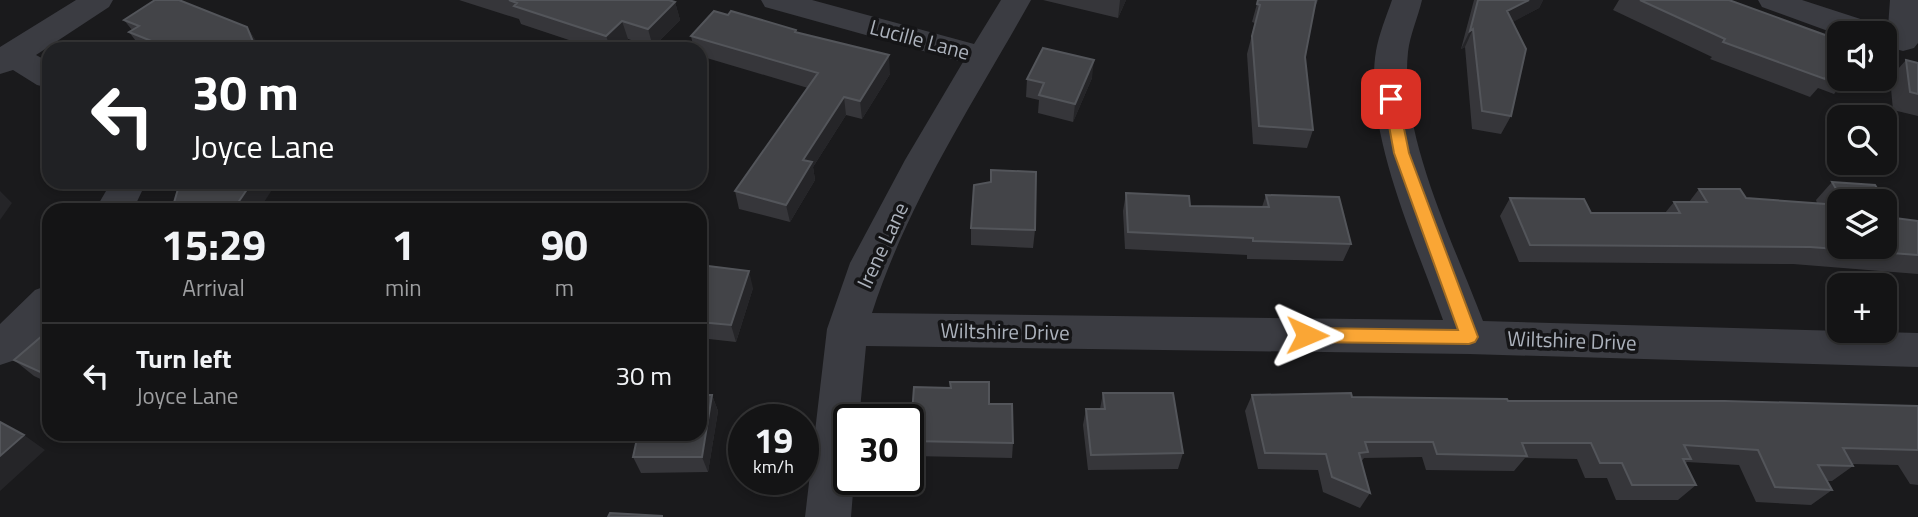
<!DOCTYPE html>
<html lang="en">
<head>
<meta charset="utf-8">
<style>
	body { margin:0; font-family:"Titillium Web",sans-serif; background:#1d1d1e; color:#f1f3f6; height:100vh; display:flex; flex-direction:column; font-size:26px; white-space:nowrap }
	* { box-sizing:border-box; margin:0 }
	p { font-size:23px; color:#9d9ea0 }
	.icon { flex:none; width:38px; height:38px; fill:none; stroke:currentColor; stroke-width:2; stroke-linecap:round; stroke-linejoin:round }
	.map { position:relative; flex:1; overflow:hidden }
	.drawer { position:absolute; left:42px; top:203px; width:665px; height:238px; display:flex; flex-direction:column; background:#141415; border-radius:21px; box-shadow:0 4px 10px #0003,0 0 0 2px #333334 }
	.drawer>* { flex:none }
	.banner { position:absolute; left:42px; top:42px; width:665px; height:147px; border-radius:21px; box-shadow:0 4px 10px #0003,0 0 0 2px #333334; background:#202124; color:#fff; overflow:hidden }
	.tools { position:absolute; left:1827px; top:21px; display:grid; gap:14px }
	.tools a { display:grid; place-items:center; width:70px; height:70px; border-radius:14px; background:#141415; box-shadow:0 4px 10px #0003,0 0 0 2px #333334; font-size:35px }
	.speed { position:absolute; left:728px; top:404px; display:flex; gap:14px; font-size:35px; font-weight:700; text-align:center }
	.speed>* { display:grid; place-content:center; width:91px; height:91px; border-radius:50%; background:#141415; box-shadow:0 4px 10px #0003,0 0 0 2px #333334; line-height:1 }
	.speed small { font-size:18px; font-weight:400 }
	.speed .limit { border:4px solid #111; border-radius:10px; background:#fff; color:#111 }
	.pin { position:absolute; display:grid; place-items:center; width:60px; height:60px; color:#fff; margin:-30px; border-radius:14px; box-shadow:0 4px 10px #0006 }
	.me { position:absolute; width:77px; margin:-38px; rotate:91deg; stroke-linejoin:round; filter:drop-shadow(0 0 5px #0008) }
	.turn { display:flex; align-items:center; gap:24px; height:147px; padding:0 35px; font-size:32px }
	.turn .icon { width:91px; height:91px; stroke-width:2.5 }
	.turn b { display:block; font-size:49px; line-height:60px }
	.eta { display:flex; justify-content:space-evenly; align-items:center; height:119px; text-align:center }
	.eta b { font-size:42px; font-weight:700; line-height:49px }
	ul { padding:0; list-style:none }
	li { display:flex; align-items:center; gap:21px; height:105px; padding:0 35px; border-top:2px solid #333334 }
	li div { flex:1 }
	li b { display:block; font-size:26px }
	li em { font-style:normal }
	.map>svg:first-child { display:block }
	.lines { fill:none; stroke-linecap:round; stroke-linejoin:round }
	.street { fill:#3b3c42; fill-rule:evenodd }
	.wall { fill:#36363a; fill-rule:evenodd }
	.shaded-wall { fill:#252528 }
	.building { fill:#434448; stroke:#53555a; stroke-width:2 }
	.route { fill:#faa635; stroke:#a26c22; stroke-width:2 }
	.labels { text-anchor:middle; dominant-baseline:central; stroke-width:7; stroke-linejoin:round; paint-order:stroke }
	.street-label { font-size:21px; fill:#acb2bc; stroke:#151517 }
</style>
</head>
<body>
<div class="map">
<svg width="1918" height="517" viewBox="0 0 1918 517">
	<rect width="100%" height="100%" fill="#1a1a1c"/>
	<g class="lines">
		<!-- street -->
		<path class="street" d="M76,0H113L109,7L36,55L49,62V88L37,85L13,70L0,74V47Z
			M761,0H812L974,44L1001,0H1031C975,100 908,201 872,313L1443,320C1416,244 1363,130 1376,51C1379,34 1386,17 1392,0H1422C1418,17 1410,35 1408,52C1399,134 1454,244 1483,321L1918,333V367L1469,354L866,346L859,420H849V480H854L851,517H805L827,329L850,263L905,160L963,62L765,7Z
			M1758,0H1802L1882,26L1887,33L1885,36V33L1839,35L1762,7Z
			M1890,0H1918V43L1914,48L1903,51L1892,48L1887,41Z
			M105,182H141L142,191L133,210H95L106,191Z
			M49,285V329L15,360L0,365V324L35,290Z"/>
	</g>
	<!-- wall -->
	<path class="wall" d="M459,0H669L675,2L680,20L653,47L628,39L618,49H596L521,24L519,19Z
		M1043,0H1126L1118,18Z
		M1258,0H1318L1314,10L1305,57L1313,130L1307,148L1253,144L1247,54L1255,23L1252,22Z
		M1474,0H1543L1539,8L1512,22L1511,116L1501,134L1472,129L1465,47L1461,49Z
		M1619,0H1729L1839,40V79H1847L1834,94L1818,88L1810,97L1710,59L1712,57L1613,10Z
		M124,20L247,27L261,49H142L129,32L132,30Z
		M797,33L890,74L862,119L846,115L813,167L815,180L790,222L739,209L735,191L808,88L700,56V49H694L691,36Z
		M1906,60L1918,63V116L1893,110L1890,78Z
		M1092,78L1073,122L1038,113L1039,100L1026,97L1027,79Z
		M1832,182L1875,185L1895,218L1918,221V274L1793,264L1519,262L1500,216L1510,198L1584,199L1591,213H1665L1674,202H1689L1699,189H1740L1746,198L1817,203L1816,200ZM1839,201H1885V247H1839Z
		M1126,193L1190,206L1262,207L1266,195L1351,244L1343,261L1247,259V255L1125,249L1123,211Z
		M971,228L1035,230L1033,248L971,245Z
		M700,265L753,288L736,342L700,338Z
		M49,330V383L34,376L14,360Z
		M700,378L705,392L704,395H712L718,411L708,472L641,473L633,457Z
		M1103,393L1183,453L1178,469L1088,470L1083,425L1086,409H1100Z
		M1252,395L1508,401L1918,406V485L1910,484L1898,465L1852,464L1853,466L1832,481H1827L1832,490L1811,505L1756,502L1739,465L1687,462L1685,464L1696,485L1678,500H1616L1607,478H1585L1577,459L1525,458L1514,471L1426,470L1422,457L1364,458L1361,462L1370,493L1360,508L1323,492L1318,470L1258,469L1245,411Z
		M989,404L1013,443L1012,458L912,456L910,441Z"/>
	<!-- shaded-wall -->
	<path class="shaded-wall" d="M1120,0H1126L1118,18Z
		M1529,0H1543L1539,8L1498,30L1507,11Z
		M675,2L680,20L653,47L648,29Z
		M622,21L628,39L618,49H611L606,36Z
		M247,27L259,45L261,49H256Z
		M1473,29L1465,47L1461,49L1470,31Z
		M889,55L890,74L862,119L860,101Z
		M1094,60L1092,78L1073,122L1075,104Z
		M844,97L846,115L813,167L815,180L790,222L786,205L803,160Z
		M252,182H277L259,210H233Z
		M0,191L12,203L0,220Z
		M749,271L753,288L736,342L731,325Z
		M700,378L705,392L701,411L700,407Z
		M712,395L718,411L708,472L702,457Z
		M24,435L45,450L0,491V456Z"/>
	<!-- building -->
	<path class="building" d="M155,0H179L247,27L256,49H165L164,46L129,32L139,26L124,20Z
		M509,0H669L675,2L648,29L622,21L606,36L514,6L517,3Z
		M1258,0H1316L1305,57L1313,130L1259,126L1252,36L1260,5L1257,4Z
		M1478,0H1529L1507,11L1526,49L1511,116L1482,111L1473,29L1470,31Z
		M1640,0H1729L1839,40V73L1829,69L1825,79L1723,42L1725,39Z
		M714,11L728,15L731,11L796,30L795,32L889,55L860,101L844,97L803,160L812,162L786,205L735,191L818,73L691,36Z
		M1043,48L1094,60L1075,104L1039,95L1044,83L1027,79Z
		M1906,60L1918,63V94L1910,92Z
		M991,170L1036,172L1035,230L971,228L974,185L991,182Z
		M180,182H252L233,210H158L162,205L173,206Z
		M1832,182L1875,185L1885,201H1843Z
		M1699,189H1740L1746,198L1839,205V247H1885V201L1895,218L1918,221V255L1810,247L1530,245L1510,198L1584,199L1591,213H1680L1674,202H1707Z
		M1126,193L1189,196L1190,206L1269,207L1266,195L1339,197L1351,244L1253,241V238L1128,232Z
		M700,265L749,271L731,325L700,322Z
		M49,330V376L14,360Z
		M950,382H989V404H1012L1013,443L910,441L914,387L951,388Z
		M1103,393H1173L1183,453L1091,455L1086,409H1105Z
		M1351,393L1352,397L1507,399L1508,401H1725L1918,406V450L1843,448L1853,466L1818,465L1832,490L1775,487L1758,450L1684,445L1691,459H1683L1696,485H1632L1622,463H1600L1591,443H1522L1527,456L1437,454L1433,442H1365L1368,452L1359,453L1370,493L1332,477L1326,454L1265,453L1252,395Z
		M700,395H712L702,457H633L638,434H700Z
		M0,422L24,435L0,456Z
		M610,513L662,516V517H608Z"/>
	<!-- route -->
	<path class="route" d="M1391,95L1398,99L1409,153L1478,337L1475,342L1469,344L1307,342L1301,340L1298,335L1301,330L1307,328L1458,330L1394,153L1384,99Z"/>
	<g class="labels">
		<!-- street labels -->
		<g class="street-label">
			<text transform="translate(920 39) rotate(15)">Lucille Lane</text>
			<text transform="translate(882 245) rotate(-65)">Irene Lane</text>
			<text transform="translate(1005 331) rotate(1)">Wiltshire Drive</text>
			<text transform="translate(1572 340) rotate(2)">Wiltshire Drive</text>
		</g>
	</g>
</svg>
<div class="tools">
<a><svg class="icon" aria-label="sound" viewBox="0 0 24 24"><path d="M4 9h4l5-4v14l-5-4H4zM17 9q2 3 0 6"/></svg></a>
<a><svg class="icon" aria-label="search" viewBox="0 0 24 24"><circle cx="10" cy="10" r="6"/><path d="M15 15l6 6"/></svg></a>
<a><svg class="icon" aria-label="layers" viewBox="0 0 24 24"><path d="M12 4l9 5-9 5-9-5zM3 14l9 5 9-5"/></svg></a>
<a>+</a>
</div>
<div class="speed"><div>19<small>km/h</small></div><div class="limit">30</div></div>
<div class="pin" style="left:1391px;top:99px;background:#d93025"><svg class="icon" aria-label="arrive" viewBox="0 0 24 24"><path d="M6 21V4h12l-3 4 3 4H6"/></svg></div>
<svg class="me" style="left:1307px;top:335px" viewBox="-20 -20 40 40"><path d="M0-17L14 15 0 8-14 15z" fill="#faa635" stroke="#fff" stroke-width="4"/></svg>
<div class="banner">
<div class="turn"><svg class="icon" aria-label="left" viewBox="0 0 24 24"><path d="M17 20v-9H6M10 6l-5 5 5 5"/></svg><div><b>30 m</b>Joyce Lane</div></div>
</div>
<section class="drawer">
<div class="eta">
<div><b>15:29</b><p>Arrival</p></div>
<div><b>1</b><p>min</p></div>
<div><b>90</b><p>m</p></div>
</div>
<ul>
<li><svg class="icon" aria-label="left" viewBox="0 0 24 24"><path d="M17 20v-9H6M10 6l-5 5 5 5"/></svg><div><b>Turn left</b><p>Joyce Lane</p></div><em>30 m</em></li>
</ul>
</section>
</div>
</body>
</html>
